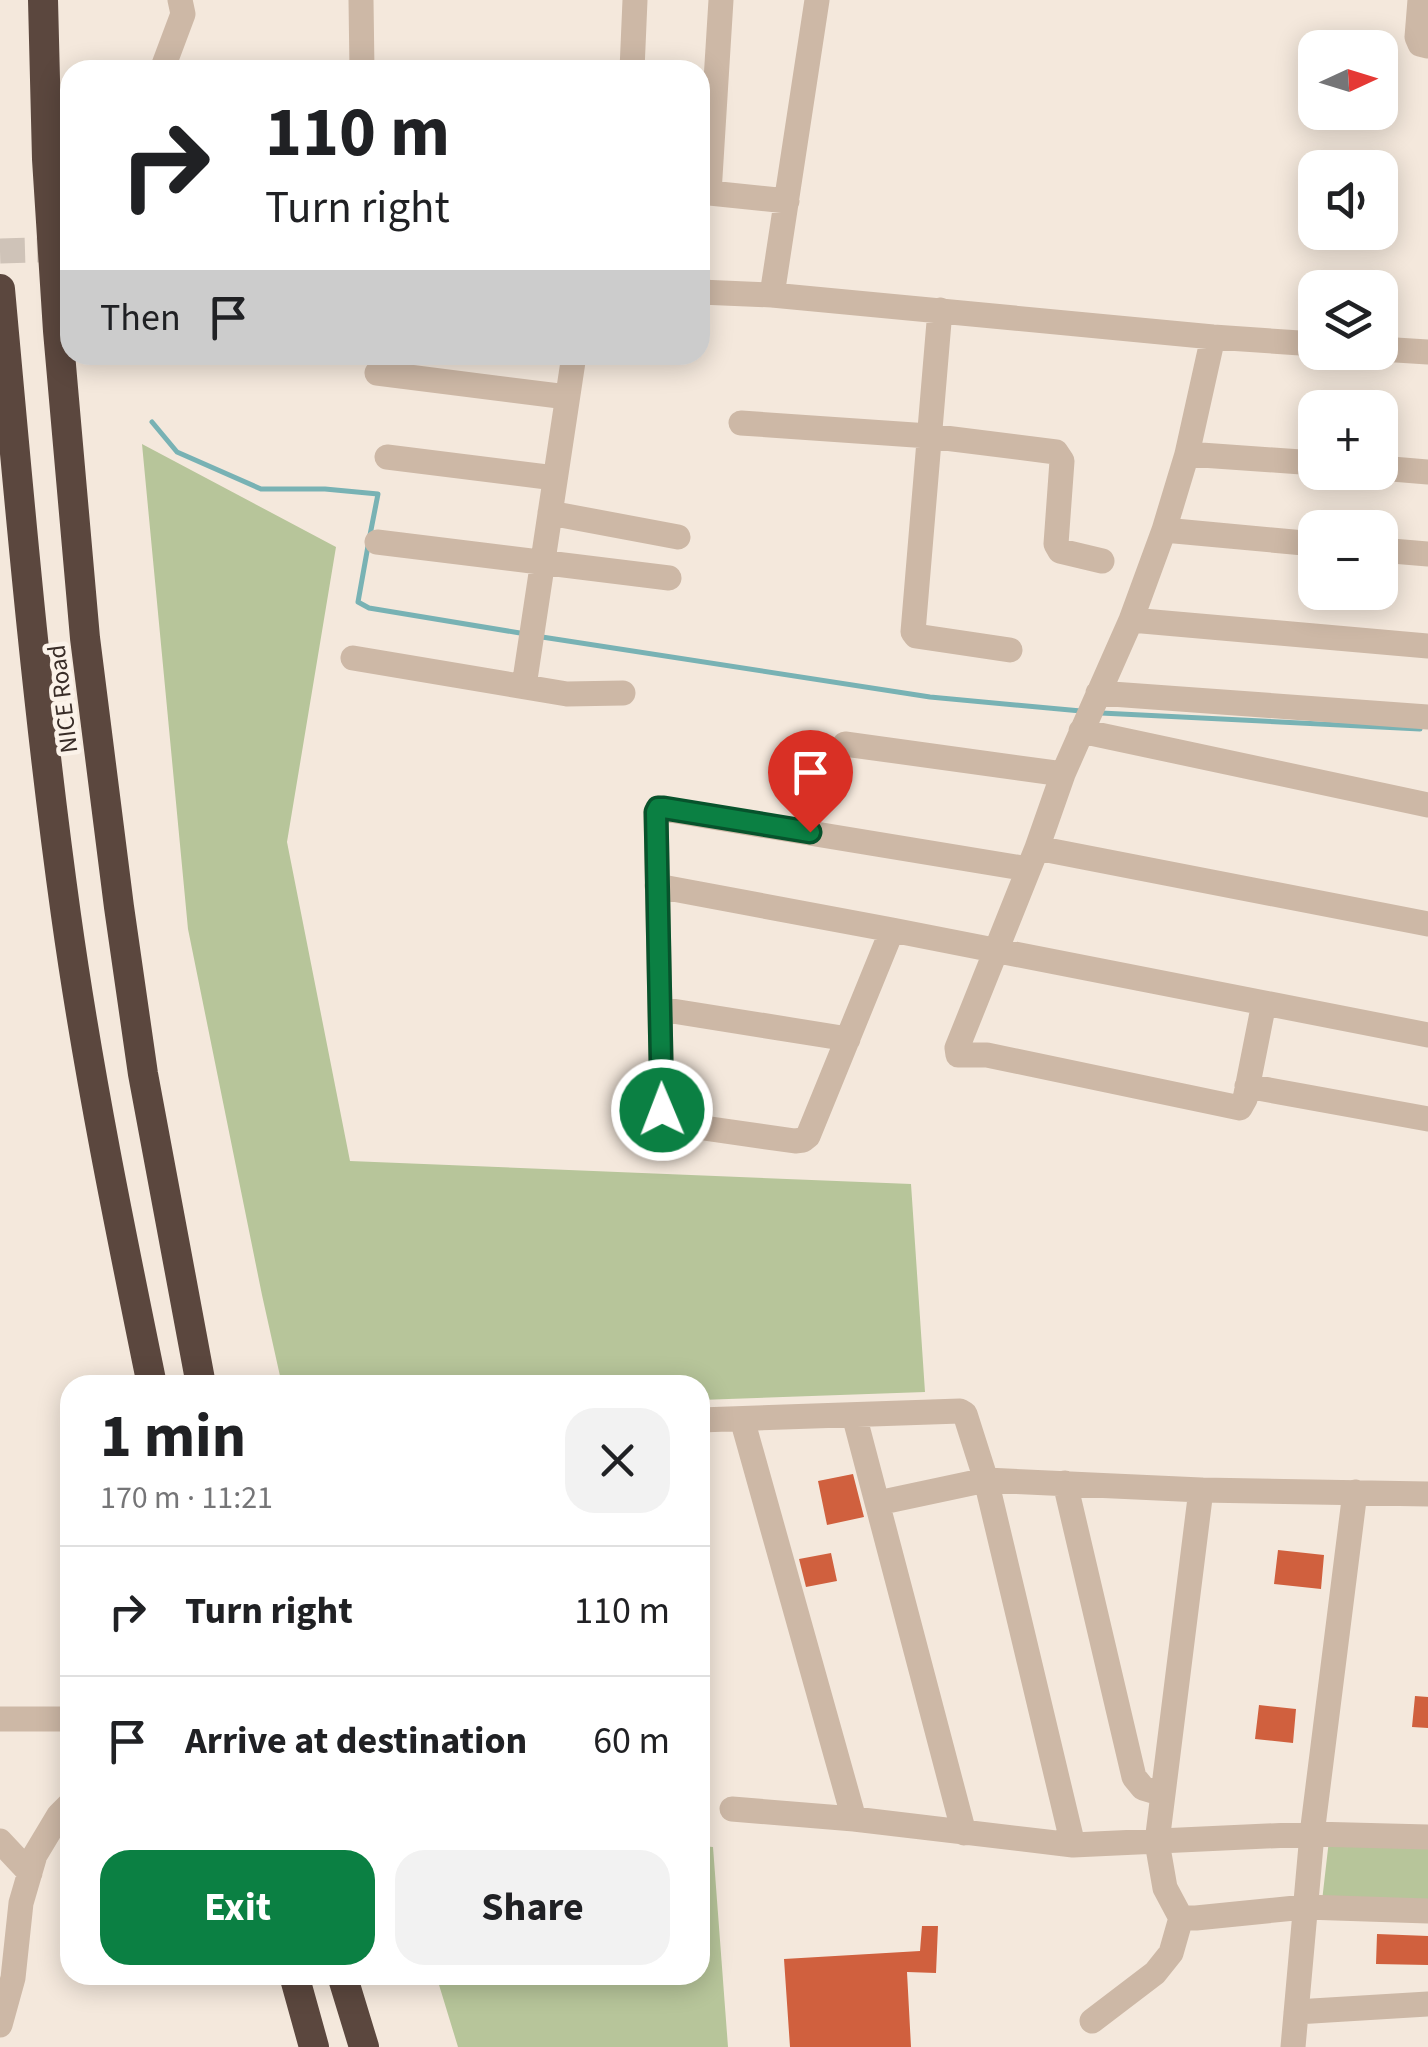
<!DOCTYPE html>
<html lang="en">
<head>
<meta charset="utf-8">
<style>
	body { margin:0; font-family:"Source Sans 3",sans-serif; background:#f2f2f2; color:#202124; height:100vh; display:flex; flex-direction:column; font-size:38px; white-space:nowrap }
	* { box-sizing:border-box; margin:0 }
	p { font-size:32px; color:#757577 }
	.icon { flex:none; width:55px; height:55px; fill:none; stroke:currentColor; stroke-width:2; stroke-linecap:round; stroke-linejoin:round }
	.map { position:relative; flex:1; overflow:hidden }
	.side { position:absolute; left:60px; top:1375px; width:650px; height:610px; display:flex; flex-direction:column; background:#fff; border-radius:30px; box-shadow:0 5px 25px #0003 }
	.side>* { flex:none }
	.hud { position:absolute; left:60px; top:60px; width:650px; height:305px; border-radius:30px; box-shadow:0 5px 25px #0003; background:#fff; color:#202124; overflow:hidden }
	.needle { width:65px; rotate:86deg }
	.fabs { position:absolute; left:1298px; top:30px; display:grid; gap:20px }
	.fabs a { display:grid; place-items:center; width:100px; height:100px; border-radius:20px; background:#fff; box-shadow:0 5px 25px #0003; font-size:50px }
	.pin { position:absolute; display:grid; place-items:center; width:85px; height:85px; color:#fff; margin:-102px -42px; border-radius:50% 50% 50% 0; rotate:-45deg; box-shadow:0 0 10px #0007 }
	.pin .icon { rotate:45deg }
	.me { position:absolute; width:110px; margin:-55px; rotate:359deg; stroke-linejoin:round; filter:drop-shadow(0 0 8px #0008) }
	.turn { display:flex; align-items:center; gap:35px; height:210px; padding:0 40px; font-size:45px }
	.turn .icon { width:130px; height:130px; stroke-width:2.5 }
	.turn b { display:block; font-size:70px; line-height:85px }
	.then { display:flex; align-items:center; height:95px; padding:0 40px; background:#0003; gap:20px; font-size:38px }
	.round { display:grid; place-items:center; flex:none; width:105px; height:105px; border-radius:30px; background:#f2f2f2 }
	.head { display:flex; align-items:center; justify-content:space-between; height:170px; padding:0 40px }
	h1 { font-size:60px; font-weight:700; line-height:75px }
	.cta { display:flex; gap:20px; margin-top:auto; padding:20px 40px }
	.cta a { flex:1; height:115px; border-radius:30px; background:#0b8043; color:#fff; font-size:40px; font-weight:700; line-height:115px; text-align:center }
	.cta a+a { background:#f2f2f2; color:#202124 }
	ul { padding:0; list-style:none }
	li { display:flex; align-items:center; gap:30px; height:130px; padding:0 40px; border-top:2px solid #e0e0e0 }
	li div { flex:1 }
	li b { display:block; font-size:38px }
	li em { font-style:normal }
	.map>svg:first-child { display:block }
	.green { fill:#b7c59a }
	.lines { fill:none; stroke-linecap:round; stroke-linejoin:round }
	.stream { stroke:#78b2b4; stroke-width:5 }
	.building { fill:#d0603e }
	.minor-tunnel { stroke:#cfc3b8; stroke-width:25; stroke-dasharray:25 12; stroke-linecap:butt }
	.minor { stroke:#cdb8a6; stroke-width:25 }
	.highway { stroke:#5b473e; stroke-width:30 }
	.route-casing { stroke:#07532c; stroke-width:25 }
	.route { stroke:#0b8043; stroke-width:18 }
	.labels { text-anchor:middle; dominant-baseline:central; stroke-width:9; stroke-linejoin:round; paint-order:stroke }
	.street-label { font-size:25px; fill:#392d28; stroke:#fbf2e9 }
</style>
</head>
<body>
<div class="map">
<svg width="1428" height="2047" viewBox="0 0 1428 2047">
	<rect width="100%" height="100%" fill="#f4e8dc"/>
	<!-- green -->
	<path class="green" d="M142,444L336,547L287,842L350,1161L911,1184L925,1392L700,1400V1385H282L262,1295L188,929Z
		M1329,1840L1428,1842V1903L1322,1901Z
		M700,1846L713,1847L728,2047H458L436,1975H700Z"/>
	<g class="lines">
		<!-- stream -->
		<path class="stream" d="M152,422L177,452L261,489H325L378,494L370,535
			M368,546L358,602L369,608L526,634
			M542,637L930,697L1081,711
			M1101,713L1420,729"/>
	</g>
	<!-- building -->
	<path class="building" d="M853,1474L864,1517L827,1525L818,1481Z
		M1278,1550L1324,1555L1321,1589L1274,1584Z
		M831,1553L837,1581L806,1587L799,1559Z
		M1415,1696L1428,1697V1728L1412,1727Z
		M1259,1705L1296,1709L1293,1743L1255,1739Z
		M922,1926H938L936,1973L907,1972L911,2047H790L784,1959L920,1951Z
		M1377,1934L1428,1936V1965L1376,1964Z"/>
	<g class="lines">
		<!-- minor-tunnel -->
		<path class="minor-tunnel" d="M0,251L70,249"/>
		<!-- minor -->
		<path class="minor" d="M361,0L362,70
			M1420,0L1417,37L1420,44L1428,46
			M162,70L183,14L180,0
			M632,70L635,0
			M700,192L787,201
			M709,193L721,0
			M700,292L772,295L1213,337L1315,344
			M772,295L817,0
			M940,310L913,632L916,636L1010,650
			M1213,337L1187,454L1164,530L1131,620L1063,774L1037,848L957,1048L958,1055H987L1240,1108L1245,1099L1264,1003
			M1380,349L1428,352
			M377,373L567,397
			M741,423L929,436L1056,452L1062,461L1056,544L1060,551L1102,561
			M1187,454L1315,463
			M387,457L555,478
			M1380,468L1428,472
			M550,513L678,537
			M1164,530L1315,544
			M377,542L669,578
			M1380,550L1428,554
			M1131,620L1428,646
			M353,658L567,694L623,693
			M524,686L574,355
			M1098,693L1428,717
			M1081,731L1428,805
			M845,744L1063,774
			M1037,848L1428,924
			M657,886L892,930L1428,1035
			M892,930L808,1136L803,1140L795,1141L669,1123L662,1110L656,812L658,808L1028,869
			M660,1009L848,1039
			M1247,1086L1428,1119
			M854,1415L964,1833
			M742,1419L854,1819
			M700,1420L960,1411L965,1414L986,1480L878,1503
			M1065,1483L1134,1777L1143,1788L1163,1794
			M0,1719H70
			M732,1809L854,1819L1073,1845L1312,1834L1428,1837
			M0,1841L30,1873
			M1073,1845L986,1480L1201,1490L1428,1494
			M1181,1918H1196L1305,1907L1428,1911
			M1296,2012L1428,2004
			M1092,2021L1155,1973L1171,1953L1181,1918L1165,1888L1157,1842L1201,1490
			M0,2025L13,1978L21,1903L35,1855L59,1815L70,1804
			M1293,2047L1312,1834L1355,1492"/>
		<!-- highway -->
		<path class="highway" d="M43,0L47,159L58,331L85,638L119,907L143,1074L201,1385
			M0,289C19,498 37,707 66,915C88,1073 120,1229 152,1385
			M294,1975L314,2047
			M342,1975L364,2047"/>
	</g>
	<g class="lines">
		<!-- route casing -->
		<g class="route-casing">
			<path id="route" d="M662,1110L656,812L658,808H664L810,832"/>
		</g>
		<!-- route -->
		<use href="#route" class="route"/>
	</g>
	<g class="labels">
		<!-- street labels -->
		<g class="street-label">
			<text transform="translate(63 699) rotate(-97)">NICE Road</text>
		</g>
	</g>
</svg>
<div class="fabs">
<a><svg class="needle" viewBox="-14 -14 28 28"><path d="M0-13l5 13h-10z" fill="#e53935"/><path d="M0 13l5-13h-10z" fill="#757577"/></svg></a>
<a><svg class="icon" aria-label="sound" viewBox="0 0 24 24"><path d="M4 9h4l5-4v14l-5-4H4zM17 9q2 3 0 6"/></svg></a>
<a><svg class="icon" aria-label="layers" viewBox="0 0 24 24"><path d="M12 4l9 5-9 5-9-5zM3 14l9 5 9-5"/></svg></a>
<a>+</a>
<a>−</a>
</div>
<div class="pin" style="left:810px;top:832px;background:#d93025"><svg class="icon" aria-label="arrive" viewBox="0 0 24 24"><path d="M6 21V4h12l-3 4 3 4H6"/></svg></div>
<svg class="me" style="left:662px;top:1110px" viewBox="-20 -20 40 40"><circle r="17" fill="#0b8043" stroke="#fff" stroke-width="3"/><path d="M0-11L8 9 0 5-8 9z" fill="#fff"/></svg>
<div class="hud">
<div class="turn"><svg class="icon" aria-label="right" viewBox="0 0 24 24"><path d="M7 20v-9h11M14 6l5 5-5 5"/></svg><div><b>110 m</b>Turn right</div></div>
<div class="then">Then<svg class="icon" aria-label="arrive" viewBox="0 0 24 24"><path d="M6 21V4h12l-3 4 3 4H6"/></svg></div>
</div>
<section class="side">
<div class="head"><div><h1>1 min</h1><p>170 m · 11:21</p></div><a class="round"><svg class="icon" aria-label="close" viewBox="0 0 24 24"><path d="M6 6l12 12M18 6L6 18"/></svg></a></div>
<ul>
<li><svg class="icon" aria-label="right" viewBox="0 0 24 24"><path d="M7 20v-9h11M14 6l5 5-5 5"/></svg><div><b>Turn right</b></div><em>110 m</em></li>
<li><svg class="icon" aria-label="arrive" viewBox="0 0 24 24"><path d="M6 21V4h12l-3 4 3 4H6"/></svg><div><b>Arrive at destination</b></div><em>60 m</em></li>
</ul>
<div class="cta"><a>Exit</a><a>Share</a></div>
</section>
</div>
</body>
</html>
